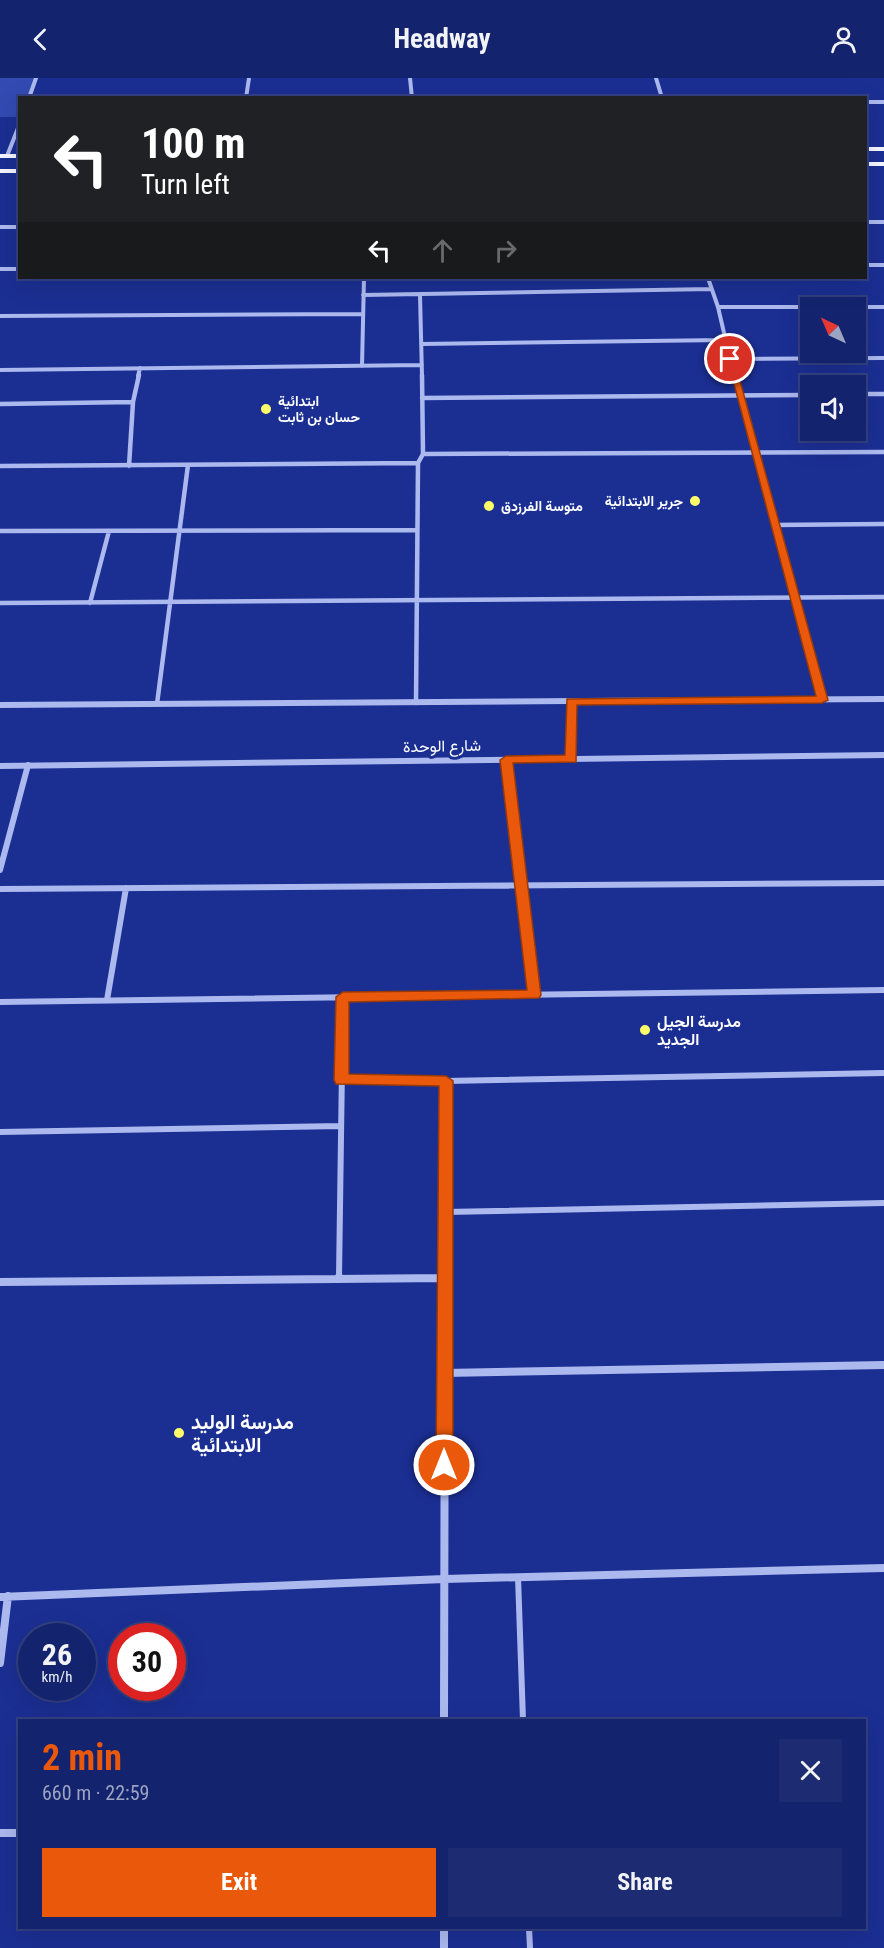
<!DOCTYPE html>
<html lang="en">
<head>
<meta charset="utf-8">
<style>
	body { margin:0; font-family:"Roboto Condensed",Vazirmatn,sans-serif; background:#1d2b73; color:#f1f3f6; height:100vh; display:flex; flex-direction:column; font-size:22px; white-space:nowrap }
	* { box-sizing:border-box; margin:0 }
	p { font-size:20px; color:#9da4c2 }
	.icon { flex:none; width:33px; height:33px; fill:none; stroke:currentColor; stroke-width:2; stroke-linecap:round; stroke-linejoin:round }
	.map { position:relative; flex:1; overflow:hidden }
	.drawer { position:absolute; left:18px; top:1641px; width:848px; height:210px; display:flex; flex-direction:column; background:#14236e; border-radius:0px; box-shadow:0 6px 24px #0002,0 0 0 2px #334081 }
	.drawer>* { flex:none }
	.top-card { position:absolute; left:18px; top:18px; width:849px; height:183px; border-radius:0px; box-shadow:0 6px 24px #0002,0 0 0 2px #334081; background:#202124; color:#fff; overflow:hidden }
	.needle { width:39px; rotate:316deg }
	.fabs { position:absolute; left:800px; top:219px; display:grid; gap:12px }
	.fabs a { display:grid; place-items:center; width:66px; height:66px; border-radius:0px; background:#14236e; box-shadow:0 6px 24px #0002,0 0 0 2px #334081; font-size:30px }
	.speed { position:absolute; left:18px; top:1545px; display:flex; gap:12px; font-size:30px; font-weight:700; text-align:center }
	.speed>* { display:grid; place-content:center; width:78px; height:78px; border-radius:50%; background:#14236e; box-shadow:0 6px 24px #0002,0 0 0 2px #334081; line-height:1 }
	.speed small { font-size:15px; font-weight:400 }
	.speed .limit { border:9px solid #d22; background:#fff; color:#111 }
	.pin { position:absolute; display:grid; place-items:center; width:51px; height:51px; color:#fff; margin:-26px; border:3px solid #fff; border-radius:50%; box-shadow:0 2px 6px #0007 }
	.me { position:absolute; width:66px; margin:-33px; rotate:0deg; stroke-linejoin:round; filter:drop-shadow(0 0 4px #0008) }
	.turn { display:flex; align-items:center; gap:21px; height:126px; padding:0 24px; font-size:27px }
	.turn .icon { width:78px; height:78px; stroke-width:2.5 }
	.turn b { display:block; font-size:42px; line-height:51px }
	.lanes { display:flex; align-items:center; height:57px; padding:0 24px; background:#0003; justify-content:center; gap:30px; direction:ltr }
	.lanes .off { opacity:.35 }
	.round { display:grid; place-items:center; flex:none; width:63px; height:63px; border-radius:0px; background:#1d2b73 }
	.overview { display:flex; align-items:center; justify-content:space-between; height:102px; padding:0 24px }
	h1 { font-size:36px; font-weight:700; line-height:45px; color:#ea580c }
	.primary-button { display:flex; gap:12px; margin-top:auto; padding:12px 24px }
	.primary-button a { flex:1; height:69px; border-radius:0px; background:#ea580c; color:#fff; font-size:24px; font-weight:700; line-height:69px; text-align:center }
	.primary-button a+a { background:#1d2b73; color:#f1f3f6 }
	header { display:flex; justify-content:space-between; align-items:center; height:78px; padding:0 24px; background:#14236e; font-size:27px; font-weight:700 }
	.map>svg:first-child { display:block }
	.green { fill:#324ab2 }
	.lines { fill:none; stroke-linecap:round; stroke-linejoin:round }
	.service { stroke:#acb9ef; stroke-width:6 }
	.minor-far3 { stroke:#acb9ef; stroke-width:4 }
	.minor-far2 { stroke:#acb9ef; stroke-width:4.5 }
	.minor-far1 { stroke:#acb9ef; stroke-width:6 }
	.minor { stroke:#acb9ef; stroke-width:8 }
	.tertiary { fill:#acb9ef; fill-rule:evenodd }
	.primary { fill:#f4f6ff; fill-rule:evenodd }
	.route { fill:#ea580c; stroke:#983908; stroke-width:1.5 }
	.poi-dot { fill:#fffc6a; stroke:#1b2f93; stroke-width:2 }
	.labels { text-anchor:middle; dominant-baseline:central; stroke-width:6; stroke-linejoin:round; paint-order:stroke }
	.far-poi-label { font-size:14px; font-weight:bold; fill:#fff; stroke:#1b2f93; text-anchor:start }
	.street-label { font-size:16px; fill:#fff; stroke:#1b2f93 }
	.poi-label { font-size:16px; font-weight:bold; fill:#fff; stroke:#1b2f93; text-anchor:start }
	.near-poi-label { font-size:20px; font-weight:bold; fill:#fff; stroke:#1b2f93; text-anchor:start }
</style>
</head>
<body>
<header><svg class="icon" aria-label="back" viewBox="0 0 24 24"><path d="M15 5l-7 7 7 7"/></svg>Headway<svg class="icon" aria-label="person" viewBox="0 0 24 24"><circle cx="12" cy="8" r="4"/><path d="M4 21q1-7 8-7t8 7"/></svg></header>
<div class="map">
<svg width="884" height="1870" viewBox="0 0 884 1870">
	<rect width="100%" height="100%" fill="#1b2f93"/>
	<!-- green -->
	<path class="green" d="M0,0H36L29,19L20,20L19,39H0Z"/>
	<g class="lines">
		<!-- service -->
		<path class="service" d="M518,1499L523,1642
			M529,1850L530,1870"/>
		<!-- minor-far3 -->
		<path class="minor-far3" d="M410,0L412,20
			M656,0L662,20
			M29,20L36,0
			M246,20L249,0
			M866,24H884
			M7,78L20,45
			M866,144H884
			M0,149H20
			M866,187H884
			M0,191H20
			M708,200L718,229L734,298
			M363,217L711,211
			M420,217L422,298
			M718,229H884
			M0,238L363,236
			M421,266L724,262
			M730,281L884,280
			M362,288L364,200
			M0,292L422,287
			M138,298L140,290"/>
		<!-- minor-far2 -->
		<path class="minor-far2" d="M734,297L822,622
			M855,316H884
			M422,320L810,317
			M0,326L133,324
			M423,376L884,374
			M0,388L418,385
			M129,388L133,324L139,297
			M774,447L884,446
			M0,453L417,452
			M0,525L884,519
			M90,525L109,453
			M416,625L418,385L423,376L422,297
			M157,626L188,387
			M506,682L507,689"/>
		<!-- minor-far1 -->
		<path class="minor-far1" d="M507,687L534,917
			M0,792L28,687
			M0,811L884,805
			M107,922L126,810
			M0,924L884,912
			M341,1002L446,1003L884,995
			M0,1054L341,1048
			M445,1134L884,1125
			M339,1200L343,919
			M426,1200H445
			M445,1200L446,1003"/>
		<!-- minor -->
		<path class="minor" d="M339,1201V1199
			M0,1204L445,1200
			M445,1295L884,1287
			M0,1519L444,1501L884,1490
			M0,1585L8,1518
			M444,1642L445,1199
			M0,1755H20
			M444,1850V1870"/>
		<!-- tertiary -->
		<path class="tertiary" d="M884,618V624L575,626L576,678L884,674V680L0,691V685L566,678L567,626L0,630V624Z"/>
		<!-- primary -->
		<path class="primary" d="M866,69H884V73H866Z
			M0,76H20V80H0Z
			M866,84H884V88H866Z
			M0,91H20V95H0Z"/>
	</g>
	<!-- route -->
	<path class="route" d="M727,279L734,281L828,622L822,625L577,627L576,684L513,685L541,917L539,920L349,924V996L446,998L453,1003V1387L450,1392L444,1395L438,1392L436,1387L439,1008L336,1006L334,1002L336,919L343,914L527,912L500,682L506,678L565,677L567,621L816,618Z"/>
	<!-- markers -->
	<g class="poi-dot">
		<circle cx="266" cy="331" r="6"/>
		<circle cx="695" cy="423" r="6"/>
		<circle cx="489" cy="428" r="6"/>
		<circle cx="645" cy="952" r="6"/>
		<circle cx="179" cy="1355" r="6"/>
	</g>
	<g class="labels">
		<!-- far-poi labels -->
		<g class="far-poi-label">
			<text x="278" y="323">ابتدائية<tspan x="278" dy="16">حسان بن ثابت</tspan></text>
			<text x="683" y="423" text-anchor="end">جرير الابتدائية</text>
			<text x="501" y="428">متوسة الفرزدق</text>
		</g>
		<!-- street labels -->
		<g class="street-label">
			<text transform="translate(442 668) rotate(-1)">شارع الوحدة</text>
		</g>
		<!-- poi labels -->
		<g class="poi-label">
			<text x="657" y="943">مدرسة الجيل<tspan x="657" dy="18">الجديد</tspan></text>
		</g>
		<!-- near-poi labels -->
		<g class="near-poi-label">
			<text x="191" y="1344">مدرسة الوليد<tspan x="191" dy="23">الابتدائية</tspan></text>
		</g>
	</g>
</svg>
<div class="fabs">
<a><svg class="needle" viewBox="-14 -14 28 28"><path d="M0-13l5 13h-10z" fill="#e53935"/><path d="M0 13l5-13h-10z" fill="#9da4c2"/></svg></a>
<a><svg class="icon" aria-label="sound" viewBox="0 0 24 24"><path d="M4 9h4l5-4v14l-5-4H4zM17 9q2 3 0 6"/></svg></a>
</div>
<div class="speed"><div>26<small>km/h</small></div><div class="limit">30</div></div>
<div class="pin" style="left:730px;top:281px;background:#d93025"><svg class="icon" aria-label="arrive" viewBox="0 0 24 24"><path d="M6 21V4h12l-3 4 3 4H6"/></svg></div>
<svg class="me" style="left:444px;top:1387px" viewBox="-20 -20 40 40"><circle r="17" fill="#ea580c" stroke="#fff" stroke-width="3"/><path d="M0-11L8 9 0 5-8 9z" fill="#fff"/></svg>
<div class="top-card">
<div class="turn"><svg class="icon" aria-label="left" viewBox="0 0 24 24"><path d="M17 20v-9H6M10 6l-5 5 5 5"/></svg><div><b>100 m</b>Turn left</div></div>
<div class="lanes"><svg class="icon" aria-label="left" viewBox="0 0 24 24"><path d="M17 20v-9H6M10 6l-5 5 5 5"/></svg><svg class="icon off" aria-label="ahead" viewBox="0 0 24 24"><path d="M12 20V5M6 11l6-6 6 6"/></svg><svg class="icon off" aria-label="right" viewBox="0 0 24 24"><path d="M7 20v-9h11M14 6l5 5-5 5"/></svg></div>
</div>
<section class="drawer">
<div class="overview"><div><h1>2 min</h1><p>660 m · 22:59</p></div><a class="round"><svg class="icon" aria-label="close" viewBox="0 0 24 24"><path d="M6 6l12 12M18 6L6 18"/></svg></a></div>
<div class="primary-button"><a>Exit</a><a>Share</a></div>
</section>
</div>
</body>
</html>
